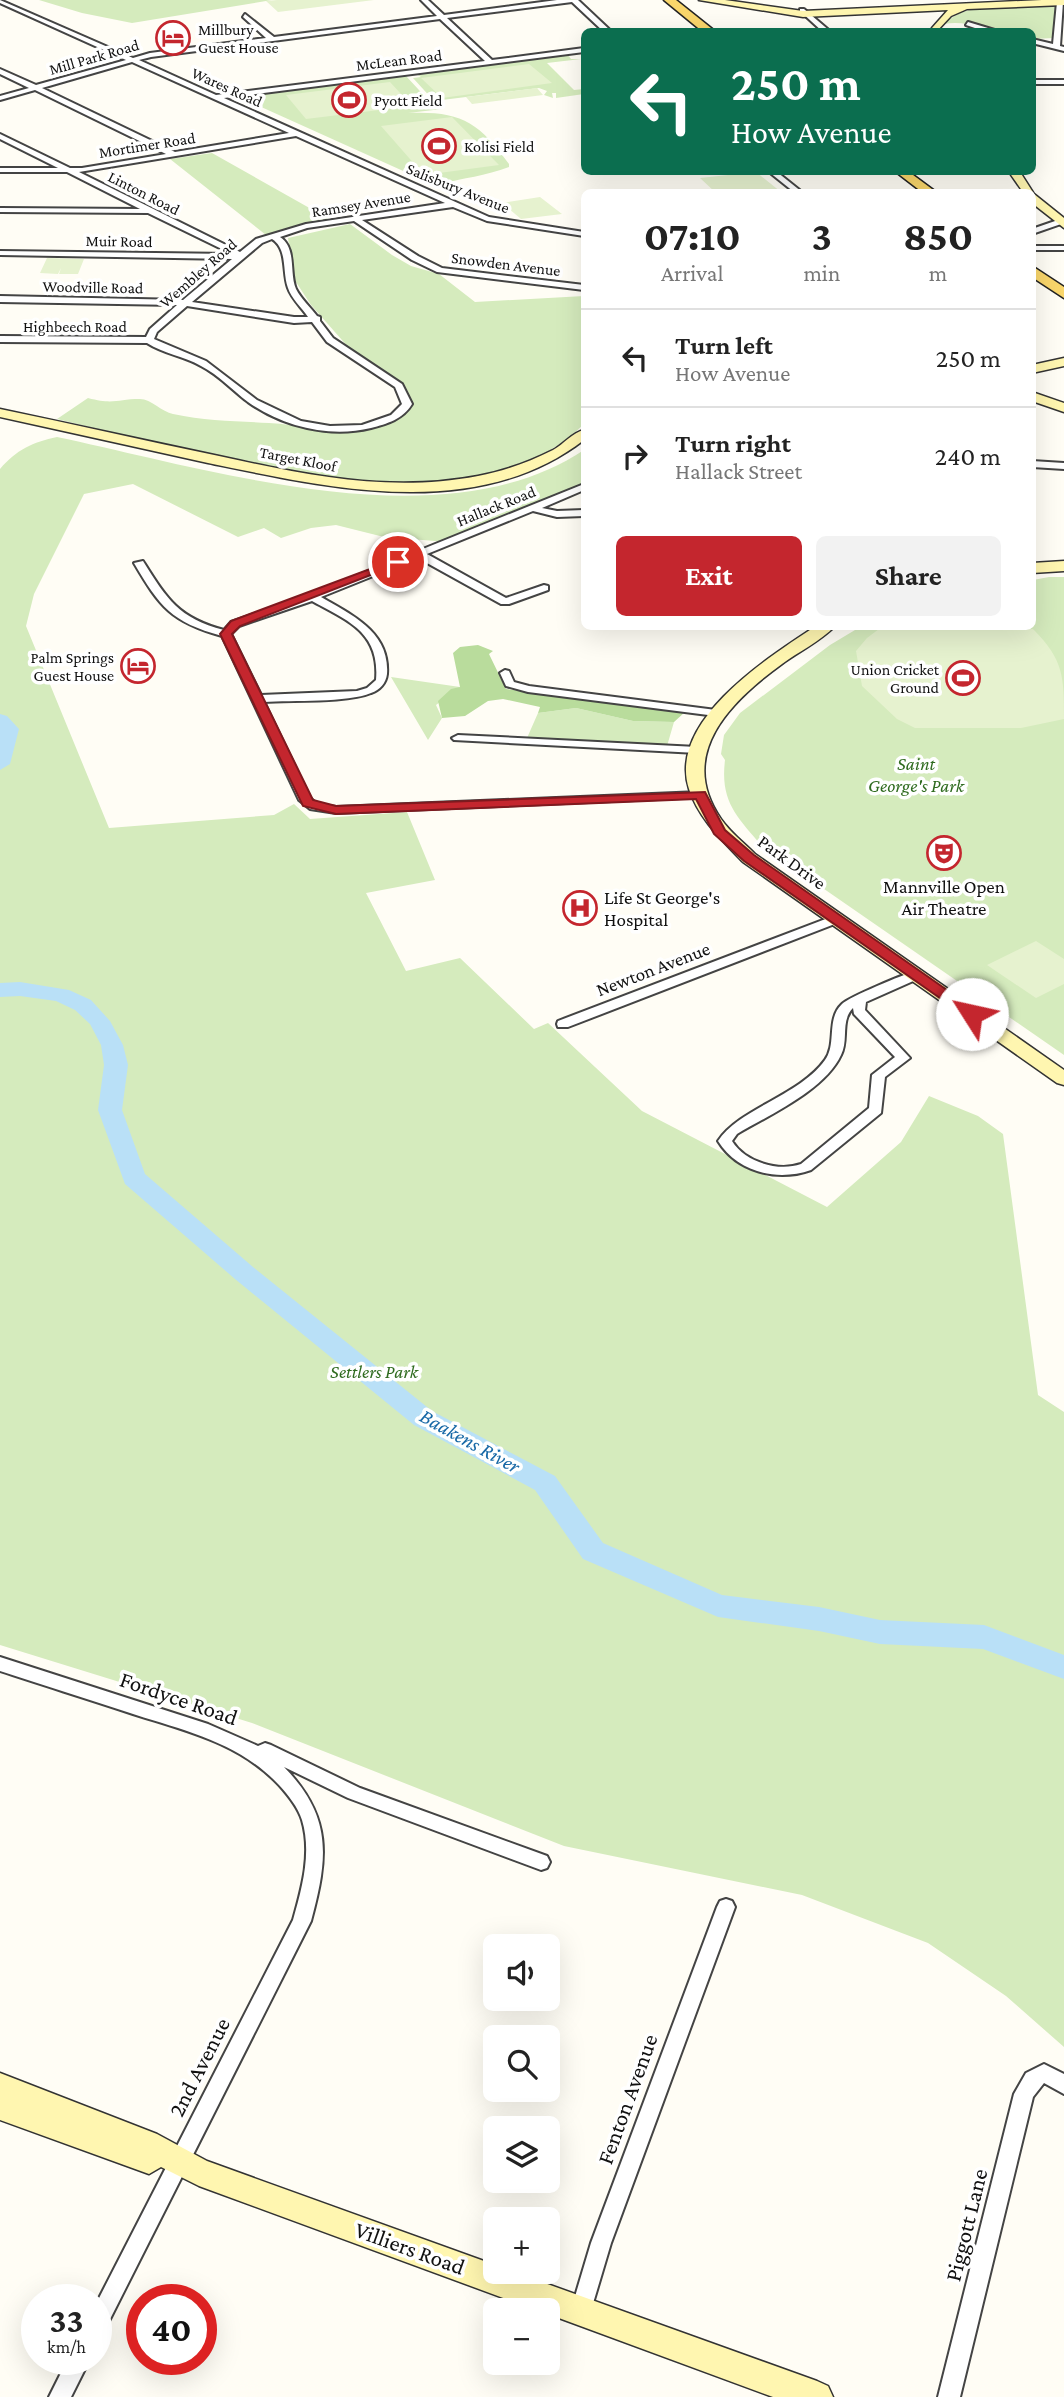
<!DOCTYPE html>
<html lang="en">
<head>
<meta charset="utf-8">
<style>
	body { margin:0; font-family:"Crimson Pro",serif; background:#f2f2f2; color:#222; height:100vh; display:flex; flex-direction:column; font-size:26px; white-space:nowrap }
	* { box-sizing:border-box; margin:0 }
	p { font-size:23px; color:#767676 }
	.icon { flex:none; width:38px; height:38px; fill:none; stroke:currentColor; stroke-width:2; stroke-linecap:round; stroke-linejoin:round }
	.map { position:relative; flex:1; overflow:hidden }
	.details { position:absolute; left:581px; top:189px; width:455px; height:441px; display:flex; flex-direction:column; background:#fff; border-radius:10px; box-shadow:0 7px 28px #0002 }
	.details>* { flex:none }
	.hud { position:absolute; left:581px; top:28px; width:455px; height:147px; border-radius:10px; box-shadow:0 7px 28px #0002; background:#0b6e4f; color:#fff; overflow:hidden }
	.controls { position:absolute; left:483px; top:1934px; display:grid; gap:14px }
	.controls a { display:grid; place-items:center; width:77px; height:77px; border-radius:10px; background:#fff; box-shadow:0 7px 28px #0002; font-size:35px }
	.speed { position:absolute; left:21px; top:2284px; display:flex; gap:14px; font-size:35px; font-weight:700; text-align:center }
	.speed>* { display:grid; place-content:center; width:91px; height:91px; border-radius:50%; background:#fff; box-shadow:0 7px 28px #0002; line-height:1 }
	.speed small { font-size:18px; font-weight:400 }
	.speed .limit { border:10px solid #d22; background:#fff; color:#111 }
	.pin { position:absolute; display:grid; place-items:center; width:60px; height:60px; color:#fff; margin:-30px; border:4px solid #fff; border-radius:50%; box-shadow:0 2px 7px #0007 }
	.me { position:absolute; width:77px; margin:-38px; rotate:305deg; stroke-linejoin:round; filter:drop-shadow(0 0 5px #0008) }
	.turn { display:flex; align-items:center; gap:24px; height:147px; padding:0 35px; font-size:32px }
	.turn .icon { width:91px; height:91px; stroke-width:2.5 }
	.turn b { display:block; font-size:49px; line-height:60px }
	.eta { display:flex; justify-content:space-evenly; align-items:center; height:119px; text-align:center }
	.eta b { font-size:42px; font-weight:700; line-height:49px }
	.action { display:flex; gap:14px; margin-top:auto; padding:14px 35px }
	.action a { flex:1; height:80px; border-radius:10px; background:#c4262e; color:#fff; font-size:28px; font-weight:700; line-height:80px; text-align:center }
	.action a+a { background:#f2f2f2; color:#222 }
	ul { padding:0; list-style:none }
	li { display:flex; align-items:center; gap:21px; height:98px; padding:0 35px; border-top:2px solid #e0e0e0 }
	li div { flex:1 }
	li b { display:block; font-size:26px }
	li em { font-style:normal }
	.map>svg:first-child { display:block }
	.green { fill:#d5ebbd }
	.forest { fill:#b9dc9c }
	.pitch { fill:#e6f2cf }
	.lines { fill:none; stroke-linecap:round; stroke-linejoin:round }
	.river { fill:#b9e0f7; fill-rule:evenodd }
	.street-casing { stroke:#444; stroke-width:4 }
	.secondary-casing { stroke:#333; stroke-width:3 }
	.primary-casing { stroke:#222; stroke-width:3 }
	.street { fill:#fff; fill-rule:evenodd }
	.secondary { fill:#fff6b0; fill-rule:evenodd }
	.primary { fill:#f9d66b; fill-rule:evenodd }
	.route { fill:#c4262e; stroke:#7f191e; stroke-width:2 }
	.labels { text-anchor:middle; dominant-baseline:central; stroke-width:7; stroke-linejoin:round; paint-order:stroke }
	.far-poi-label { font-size:16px; fill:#111; stroke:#fff; text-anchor:start }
	.far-street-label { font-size:16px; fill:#111; stroke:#fff }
	.park-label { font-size:19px; font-style:italic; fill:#2f6b1f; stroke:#fff }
	.street-label { font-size:19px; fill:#111; stroke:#fff }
	.poi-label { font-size:19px; fill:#111; stroke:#fff }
	.water-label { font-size:21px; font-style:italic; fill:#1768a6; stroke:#fff }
	.near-street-label { font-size:23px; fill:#111; stroke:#fff }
</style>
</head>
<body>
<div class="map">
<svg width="1064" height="2397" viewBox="0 0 1064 2397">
	<rect width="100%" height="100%" fill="#fffdf5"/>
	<!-- green -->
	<path class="green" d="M39,0H272L132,23L82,13Z
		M1053,5L1056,8L1054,38L1033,39L1032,32C1023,31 1013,33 1004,31C983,29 965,20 944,24C967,0 1021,6 1053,5Z
		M568,55L571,59H581L547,63L574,90L584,89V94L556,98V93H552L553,98L544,95L547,91L539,88L434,101L413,78L421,77L416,74Z
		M406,76L431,103L442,109L408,113C460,111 478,121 509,164V167C486,176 462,178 442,184L477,200L472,202L239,97Z
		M212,153L329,219L266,235L170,159Z
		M350,224L392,255L411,266L439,274L475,302L584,296V424C468,541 196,452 57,419L88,398C114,405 117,399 140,399C151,399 162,412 173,414C206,421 236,421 269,423C323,426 362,448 411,407L408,391L357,357L311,305L294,279L288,238Z
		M57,437C210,469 443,544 584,450V487L448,542L384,537L336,525L311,528L281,538L264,528L238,537L133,484L84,494L34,594L26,626L109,828L274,815L294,804L310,819L407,812L435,880L366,893L406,971L460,958L534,1029L548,1023L642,1111L827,1207L901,1142L929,1096L978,1116L1003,1134L1038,1395L1064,1412V2047L1006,1996L928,1943L802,1895L564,1846L252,1723L0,1645V469C16,450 33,442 57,437Z
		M1049,577H1064V1055L762,846C736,816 720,801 725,760L721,754L724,735L740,713L830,645L860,627L1032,626L1033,580Z
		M391,677L460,687L436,705L442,718L428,740Z
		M576,708L633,721L674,722L667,746L527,738L538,713Z"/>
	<!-- forest -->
	<path class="forest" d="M478,645L493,651L489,654L506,689L685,712L674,722L633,721L576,708L538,713L540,707L503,699L488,701L465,716L442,718L438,701L451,689L460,687L453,653L460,647Z"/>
	<!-- pitch -->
	<path class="pitch" d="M277,0H374L278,12L266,1Z
		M529,64L552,83L442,98L421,78Z
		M390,82L412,106L306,119L286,95Z
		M537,88L543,95L472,104L466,97Z
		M452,117L499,165L424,175L381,126Z
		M756,172L781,192H715L700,178Z
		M540,197L562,214L521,219L502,203Z
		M47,258L84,259L78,274H59L61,268L58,274L40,273Z
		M883,626L1033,629C1064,660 1064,677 1064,719L1021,728H915L897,719L862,686L856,651L867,638Z
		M1036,941L1064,959V984L1036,998L987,965Z"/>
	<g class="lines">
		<!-- river -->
		<path class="river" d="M0,714L7,716L19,729L10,764L0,770Z
			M20,982L69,990L91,1000L110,1021L123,1045L128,1065L122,1110L145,1174L253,1267L432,1411L555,1476L603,1543L722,1595L819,1607L880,1620L984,1625L1064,1655V1679L983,1649L880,1644L819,1631L718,1617L583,1559L535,1490L414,1425L235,1279L125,1184L98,1110L104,1065L101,1045L90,1024L75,1010L56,1001L20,996L0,997V983Z"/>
		<!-- street casing -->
		<g class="street-casing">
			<path id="street" d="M0,0L133,58L150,53L266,38L243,17L245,14L274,37L437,16L421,0H428L444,15L557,0H578L612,32H604L572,2L447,18L492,60L584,48V52L224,98L489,217L584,232V236L487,221L453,207L362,220L418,256L442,268L584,285V290L437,272L412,260L354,221L307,228L280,237C297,248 289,273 296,289C301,299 311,308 317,316L320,317V321L333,338L402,384L412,404C403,419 387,424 371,428C330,438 283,427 248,402C232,390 219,375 201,366C184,356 164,354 147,343L0,342V336L146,337L150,329L177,305L0,302V296L183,300L232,259L0,255V251L232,254L148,213L0,212V208L140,209L67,172H0V168H58L0,139V134L70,168H82L166,154L35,90L0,100V96L29,88L0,74V69L36,85L126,60L0,3ZM440,19L485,61L216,95L139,60L151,57ZM132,62L289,133L175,152L42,88ZM296,136L445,203L306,224L256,239L240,252L79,172ZM272,239C288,249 282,272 288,288C291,298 302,308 308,317H294L192,302L262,243ZM187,306L294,323L312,322L327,342L395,387L402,404L391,415L362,425L330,426L301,421L257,400L206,361L154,339L157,332Z
				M1060,0L1063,2L1060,46L1064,47V51L1032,43V39L1053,44L1057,2Z
				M800,9H804L831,32H823L800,11Z
				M968,22L998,31L999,32H987L966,25Z
				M1032,80H1064V84H1032Z
				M769,172H777L802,192H794Z
				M1058,220H1064V223L1032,234V229Z
				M1032,246H1064V250H1032Z
				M1032,461L1064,463V469L1032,467Z
				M584,484V490L542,508L557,511L584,510V516L557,517L533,511L427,554L506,598L544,585L548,586V590L509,604H501L418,558L321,597C352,615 390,632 387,674C386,683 380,690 371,693C348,703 292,700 264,702L310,798L317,804L336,807L700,792L706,795L704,797L336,813L310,809L299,800L222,636C171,622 160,607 134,563L143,561C167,599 178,618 224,630L231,622L309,595ZM312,601C348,621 380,632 376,680L367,688L357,691L261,695L231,634L239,626Z
				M505,670L509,671L514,682L529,686L716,710L722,713L716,716L528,692L506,686L500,673Z
				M458,735L697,747L703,750L697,753L454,740L452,738Z
				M836,915L842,919L840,922L568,1027H558L557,1024L558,1021Z
				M916,971L920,972L922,975L920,978L866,1002L865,1010L910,1058L885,1077L881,1113L811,1170C777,1182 737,1172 718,1141C740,1108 799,1096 825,1060C837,1044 826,1019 842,1004C849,997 904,974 916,971ZM853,1008L854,1014L895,1057L872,1075L869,1108L801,1164C778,1172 745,1162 732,1141L737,1134C769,1115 825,1090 841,1055C849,1040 840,1021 853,1008Z
				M0,1657L208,1724L258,1746L265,1743L271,1745L360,1788L547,1856L550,1862L547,1868L541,1870L348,1798L284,1767C333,1817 328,1858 311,1921L103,2333L96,2336V2304L293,1920C302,1888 312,1853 302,1820C298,1807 288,1795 279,1785C238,1741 181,1730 127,1712C85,1698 42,1685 0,1671Z
				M726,1899L732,1901L735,1907L611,2243L591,2310L588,2317L581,2320L574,2317L571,2310L591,2243L717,1907L720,1901Z
				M1044,2064L1064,2074V2094L1044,2083L1033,2097L960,2397H938L1014,2094L1026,2073Z
				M68,2359H90L71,2397H49Z"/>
		</g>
		<!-- secondary casing -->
		<g class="secondary-casing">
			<path id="secondary" d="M699,0H725L803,11L1042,0H1064V5L967,9L951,16L937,31L932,28L948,10L803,17Z
				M1009,172H1020L1034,194L1064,218V228L1032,203V192H1023Z
				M1064,358V366L1032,373V365Z
				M1032,392L1064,403V412L1032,401Z
				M0,409C73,424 146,441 219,456C306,475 389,493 478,476C505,471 529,462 553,450C564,444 573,432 584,430V440C476,523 330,488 208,463C139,448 70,432 0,417Z
				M1064,561V571L1032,573V563Z
				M816,626H835C821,641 798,652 782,664C731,701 676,754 721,819C730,832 744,843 755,854L1064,1070V1085L1057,1083L743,862C722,840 699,819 689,789C667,721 769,657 816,626Z
				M0,2073L157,2134L207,2161L495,2265V2272H514L817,2381L828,2386L833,2397H773L548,2314V2310H536L199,2186L161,2167L149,2174L0,2120Z"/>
		</g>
		<!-- primary casing -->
		<g class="primary-casing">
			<path id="primary" d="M664,0H676L716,32H703Z
				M896,172H909L936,192H922Z
				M1032,266L1064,287V298L1032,277Z"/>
		</g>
		<!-- street -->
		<use href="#street" class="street"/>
		<!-- secondary -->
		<use href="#secondary" class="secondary"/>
		<!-- primary -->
		<use href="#primary" class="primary"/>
	</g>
	<!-- route -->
	<path class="route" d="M394,560L404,562L240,626L232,634L313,800L336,806L705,792L725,830L754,855L977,1011V1017H967L744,861L714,834L696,799L336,814L303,806L220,634L231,621Z"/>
	<!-- icons -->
	<defs>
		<g id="hotel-ring" transform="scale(1.75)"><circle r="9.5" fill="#fff" stroke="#c4262e" stroke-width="1.5"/><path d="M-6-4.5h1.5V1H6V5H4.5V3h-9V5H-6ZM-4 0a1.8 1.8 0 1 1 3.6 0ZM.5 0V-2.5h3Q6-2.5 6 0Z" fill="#c4262e"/></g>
		<g id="stadium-ring" transform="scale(1.75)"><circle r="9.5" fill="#fff" stroke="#c4262e" stroke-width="1.5"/><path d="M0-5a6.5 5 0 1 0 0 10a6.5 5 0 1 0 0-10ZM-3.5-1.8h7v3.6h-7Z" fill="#c4262e"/></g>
		<g id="theatre-ring" transform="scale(1.75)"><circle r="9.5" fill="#fff" stroke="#c4262e" stroke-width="1.5"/><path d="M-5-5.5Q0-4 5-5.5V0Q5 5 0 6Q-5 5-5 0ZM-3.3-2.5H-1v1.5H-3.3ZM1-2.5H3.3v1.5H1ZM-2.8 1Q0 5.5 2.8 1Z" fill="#c4262e"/></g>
		<g id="hospital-ring" transform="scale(1.75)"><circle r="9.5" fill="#fff" stroke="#c4262e" stroke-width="1.5"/><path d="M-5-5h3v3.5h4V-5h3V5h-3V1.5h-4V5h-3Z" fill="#c4262e"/></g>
	</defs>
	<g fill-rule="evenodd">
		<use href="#hotel-ring" x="173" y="38"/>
		<use href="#stadium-ring" x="349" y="100"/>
		<use href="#stadium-ring" x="439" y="146"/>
		<use href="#hotel-ring" x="138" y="666"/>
		<use href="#stadium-ring" x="963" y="678"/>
		<use href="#theatre-ring" x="944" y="853"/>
		<use href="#hospital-ring" x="580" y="908"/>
	</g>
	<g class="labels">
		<!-- far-poi labels -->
		<g class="far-poi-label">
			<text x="198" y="29">Millbury<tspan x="198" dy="18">Guest House</tspan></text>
			<text x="374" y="100">Pyott Field</text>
			<text x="464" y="146">Kolisi Field</text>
			<text x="114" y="657" text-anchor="end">Palm Springs<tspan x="114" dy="18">Guest House</tspan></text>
			<text x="939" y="669" text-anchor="end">Union Cricket<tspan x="939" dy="18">Ground</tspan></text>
		</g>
		<!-- far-street labels -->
		<g class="far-street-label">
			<text transform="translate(94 57) rotate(-16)">Mill Park Road</text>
			<text transform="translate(399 60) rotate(-7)">McLean Road</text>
			<text transform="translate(227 87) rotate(24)">Wares Road</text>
			<text transform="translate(147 145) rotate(-9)">Mortimer Road</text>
			<text transform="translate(458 188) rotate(22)">Salisbury Avenue</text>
			<text transform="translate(144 193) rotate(27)">Linton Road</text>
			<text transform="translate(361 204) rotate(-9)">Ramsey Avenue</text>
			<text transform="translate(119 241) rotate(1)">Muir Road</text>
			<text transform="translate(506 264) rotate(7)">Snowden Avenue</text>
			<text transform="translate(198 273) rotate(-41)">Wembley Road</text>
			<text transform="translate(93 287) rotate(1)">Woodville Road</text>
			<text x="75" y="326">Highbeech Road</text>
			<text transform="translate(298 459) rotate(11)">Target Kloof</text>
			<text transform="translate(496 506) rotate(-22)">Hallack Road</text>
		</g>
		<!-- park labels -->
		<g class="park-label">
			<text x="916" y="763">Saint<tspan x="916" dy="22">George's Park</tspan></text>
			<text x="374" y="1371">Settlers Park</text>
		</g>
		<!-- street labels -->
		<g class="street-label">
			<text transform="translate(792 862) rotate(36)">Park Drive</text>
			<text transform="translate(653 969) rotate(-21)">Newton Avenue</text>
		</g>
		<!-- poi labels -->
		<g class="poi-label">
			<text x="944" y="886">Mannville Open<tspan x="944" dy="22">Air Theatre</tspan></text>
			<text x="604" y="897" text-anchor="start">Life St George's<tspan x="604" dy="22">Hospital</tspan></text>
		</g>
		<!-- water labels -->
		<g class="water-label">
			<text transform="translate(470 1441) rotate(29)">Baakens River</text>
		</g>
		<!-- near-street labels -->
		<g class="near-street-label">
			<text transform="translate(179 1698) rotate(19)">Fordyce Road</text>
			<text transform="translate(199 2067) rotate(-63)">2nd Avenue</text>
			<text transform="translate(627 2099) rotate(-70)">Fenton Avenue</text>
			<text transform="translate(966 2225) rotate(-76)">Piggott Lane</text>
			<text transform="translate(410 2248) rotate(20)">Villiers Road</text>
		</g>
	</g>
</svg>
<div class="controls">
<a><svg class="icon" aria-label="sound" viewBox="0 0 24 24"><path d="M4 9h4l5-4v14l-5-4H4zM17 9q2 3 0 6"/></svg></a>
<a><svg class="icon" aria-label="search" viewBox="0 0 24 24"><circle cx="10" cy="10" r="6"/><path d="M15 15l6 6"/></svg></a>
<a><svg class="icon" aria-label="layers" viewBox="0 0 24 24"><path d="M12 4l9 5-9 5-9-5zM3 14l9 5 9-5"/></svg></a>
<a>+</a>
<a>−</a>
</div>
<div class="speed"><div>33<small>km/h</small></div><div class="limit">40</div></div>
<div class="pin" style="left:398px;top:562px;background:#d93025"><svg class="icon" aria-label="arrive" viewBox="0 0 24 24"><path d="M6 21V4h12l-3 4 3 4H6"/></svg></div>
<svg class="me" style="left:972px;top:1014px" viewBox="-20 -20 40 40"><circle r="19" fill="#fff"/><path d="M0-13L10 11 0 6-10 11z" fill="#c4262e"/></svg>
<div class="hud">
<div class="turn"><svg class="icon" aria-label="left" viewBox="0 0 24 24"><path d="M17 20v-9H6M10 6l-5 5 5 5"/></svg><div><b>250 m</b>How Avenue</div></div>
</div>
<section class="details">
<div class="eta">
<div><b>07:10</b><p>Arrival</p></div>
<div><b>3</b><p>min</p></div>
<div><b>850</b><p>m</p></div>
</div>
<ul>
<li><svg class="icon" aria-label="left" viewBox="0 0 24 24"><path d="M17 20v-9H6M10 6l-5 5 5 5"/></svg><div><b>Turn left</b><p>How Avenue</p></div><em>250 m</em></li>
<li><svg class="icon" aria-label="right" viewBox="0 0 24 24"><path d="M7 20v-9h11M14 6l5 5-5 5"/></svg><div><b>Turn right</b><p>Hallack Street</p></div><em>240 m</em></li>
</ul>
<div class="action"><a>Exit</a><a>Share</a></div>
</section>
</div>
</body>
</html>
